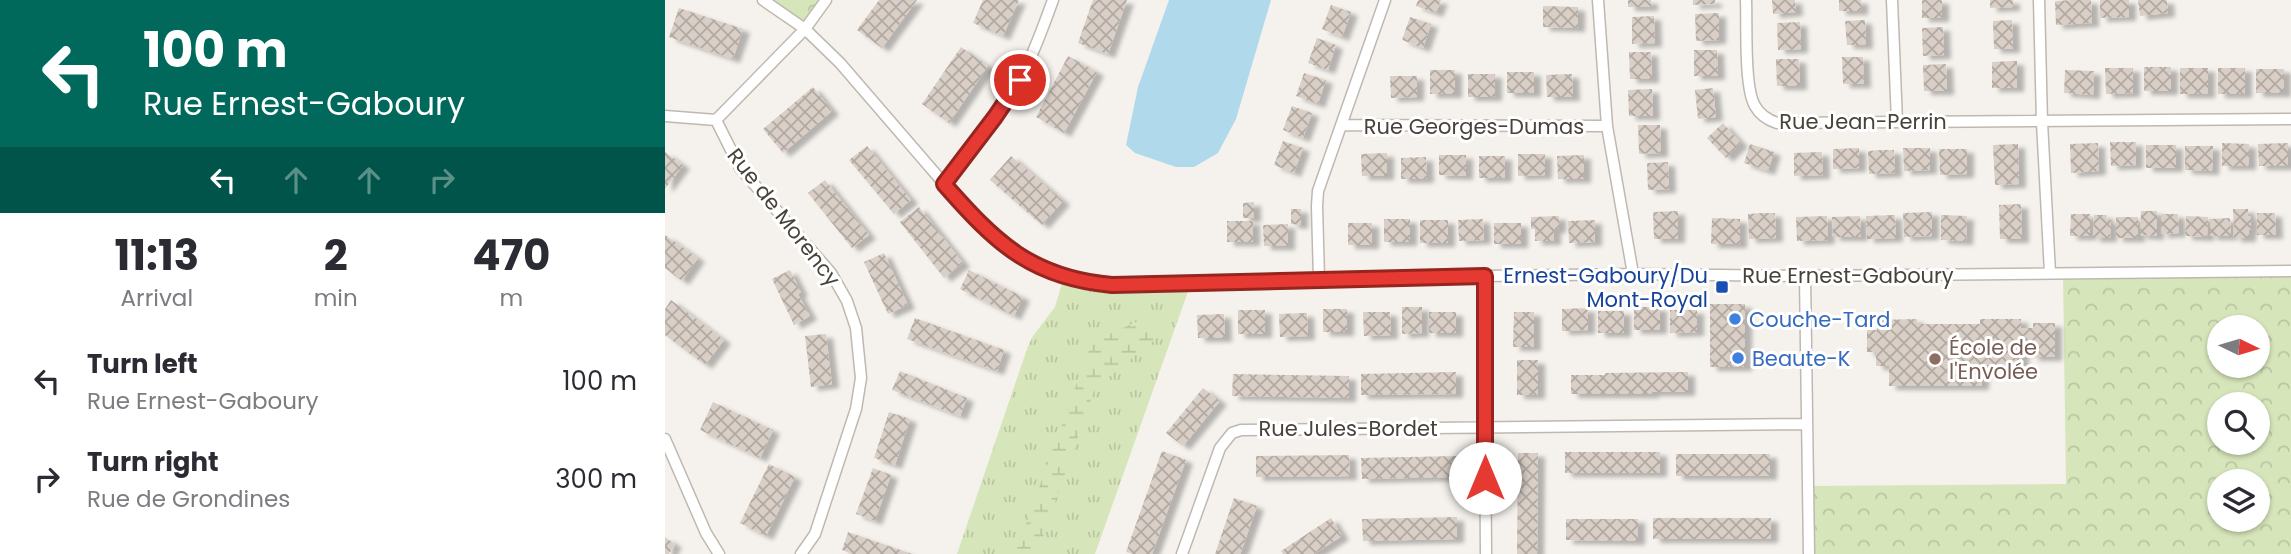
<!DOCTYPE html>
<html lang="en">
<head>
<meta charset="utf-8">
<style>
	body { margin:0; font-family:Poppins,sans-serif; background:#f7f7f7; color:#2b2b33; height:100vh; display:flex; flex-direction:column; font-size:26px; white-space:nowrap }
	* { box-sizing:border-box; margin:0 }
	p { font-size:23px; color:#7c7c81 }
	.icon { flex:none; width:38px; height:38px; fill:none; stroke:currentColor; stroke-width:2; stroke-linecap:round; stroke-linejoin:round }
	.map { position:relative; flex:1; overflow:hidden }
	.details { display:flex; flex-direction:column; background:#fff; width:665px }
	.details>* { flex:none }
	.top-card { background:#00695c; color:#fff; overflow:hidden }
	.needle { width:46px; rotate:95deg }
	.controls { position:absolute; left:1542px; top:315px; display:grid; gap:14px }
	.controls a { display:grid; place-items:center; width:63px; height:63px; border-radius:50%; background:#fff; box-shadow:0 2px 5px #0004; font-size:35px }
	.pin { position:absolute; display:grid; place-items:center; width:60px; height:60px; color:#fff; margin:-30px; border:4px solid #fff; border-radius:50%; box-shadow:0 2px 7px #0007 }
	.me { position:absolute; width:77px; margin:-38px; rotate:0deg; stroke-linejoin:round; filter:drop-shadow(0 0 5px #0008) }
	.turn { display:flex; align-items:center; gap:24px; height:147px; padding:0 28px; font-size:32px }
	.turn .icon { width:91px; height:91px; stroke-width:2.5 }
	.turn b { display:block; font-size:49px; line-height:60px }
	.lanes { display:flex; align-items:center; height:66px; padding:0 28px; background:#0003; justify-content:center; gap:35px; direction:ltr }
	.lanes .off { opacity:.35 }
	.eta { display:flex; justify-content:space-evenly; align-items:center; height:119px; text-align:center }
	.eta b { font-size:42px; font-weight:700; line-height:49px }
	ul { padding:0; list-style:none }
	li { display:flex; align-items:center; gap:21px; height:98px; padding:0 28px }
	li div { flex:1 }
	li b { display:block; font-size:26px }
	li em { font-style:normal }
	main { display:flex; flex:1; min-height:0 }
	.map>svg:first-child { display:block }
	.grass { fill:url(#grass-tufts) }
	.wetland { fill:url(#wetland-marsh) }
	.park { fill:url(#park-crowns); fill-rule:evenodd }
	.water { fill:#b0d9eb }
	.building { fill:url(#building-cross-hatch); filter:url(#shadow) }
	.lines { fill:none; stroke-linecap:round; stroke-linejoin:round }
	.street-casing { stroke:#c0b8b0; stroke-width:13 }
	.street { stroke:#fff; stroke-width:10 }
	.route-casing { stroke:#962520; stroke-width:18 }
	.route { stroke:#e63932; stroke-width:12 }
	.transit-dot { fill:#1a4fb4; stroke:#fff; stroke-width:2.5 }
	.shop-dot { fill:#3f7fe0; stroke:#fff; stroke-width:2.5 }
	.education-dot { fill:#8d6e63; stroke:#fff; stroke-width:2.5 }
	.labels { text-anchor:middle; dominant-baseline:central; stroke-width:6; stroke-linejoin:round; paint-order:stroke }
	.street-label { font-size:21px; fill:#49423b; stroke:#fff }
	.transit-label { font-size:21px; fill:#164399; stroke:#fff; text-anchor:end }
	.shop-label { font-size:21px; fill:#366cbe; stroke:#fff; text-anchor:start }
	.education-label { font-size:21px; fill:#785e54; stroke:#fff; text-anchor:start }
</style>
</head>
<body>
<main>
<section class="details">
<div class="top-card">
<div class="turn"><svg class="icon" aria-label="left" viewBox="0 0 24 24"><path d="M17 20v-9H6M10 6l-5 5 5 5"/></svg><div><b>100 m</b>Rue Ernest-Gaboury</div></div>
<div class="lanes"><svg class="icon" aria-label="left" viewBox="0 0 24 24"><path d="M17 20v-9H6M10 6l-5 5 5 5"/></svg><svg class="icon off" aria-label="ahead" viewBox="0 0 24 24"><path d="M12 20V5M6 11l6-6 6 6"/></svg><svg class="icon off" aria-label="ahead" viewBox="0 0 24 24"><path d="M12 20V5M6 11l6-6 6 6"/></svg><svg class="icon off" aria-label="right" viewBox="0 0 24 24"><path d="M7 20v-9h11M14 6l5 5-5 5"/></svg></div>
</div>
<div class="eta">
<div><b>11:13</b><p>Arrival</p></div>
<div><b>2</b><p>min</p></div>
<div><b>470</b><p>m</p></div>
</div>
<ul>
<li><svg class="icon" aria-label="left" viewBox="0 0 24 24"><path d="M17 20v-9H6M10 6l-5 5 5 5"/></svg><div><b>Turn left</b><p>Rue Ernest-Gaboury</p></div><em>100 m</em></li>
<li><svg class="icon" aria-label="right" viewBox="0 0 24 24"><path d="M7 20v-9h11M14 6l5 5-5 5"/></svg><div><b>Turn right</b><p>Rue de Grondines</p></div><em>300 m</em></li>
</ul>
</section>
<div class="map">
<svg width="1626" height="554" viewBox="0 0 1626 554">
	<defs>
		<pattern id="grass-tufts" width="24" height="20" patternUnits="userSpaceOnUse" patternTransform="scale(1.75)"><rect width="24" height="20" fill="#d6e5ba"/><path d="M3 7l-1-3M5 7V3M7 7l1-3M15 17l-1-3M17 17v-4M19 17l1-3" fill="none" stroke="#b9c6a1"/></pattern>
		<pattern id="wetland-marsh" width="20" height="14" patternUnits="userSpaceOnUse" patternTransform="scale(1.75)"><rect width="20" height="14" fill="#d6e5ba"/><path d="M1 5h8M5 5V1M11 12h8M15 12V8" fill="none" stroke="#b9c6a1"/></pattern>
		<pattern id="park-crowns" width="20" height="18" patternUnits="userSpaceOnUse" patternTransform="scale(1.75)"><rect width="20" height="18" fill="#d6e5ba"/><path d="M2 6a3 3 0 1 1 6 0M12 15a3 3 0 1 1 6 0" fill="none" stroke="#b9c6a1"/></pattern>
		<pattern id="building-cross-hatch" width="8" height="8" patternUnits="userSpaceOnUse" patternTransform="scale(1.75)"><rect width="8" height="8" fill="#d9cfc6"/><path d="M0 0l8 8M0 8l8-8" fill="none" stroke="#b2aaa2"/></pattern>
		<filter id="shadow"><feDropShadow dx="7" dy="4" stdDeviation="2" flood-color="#0004"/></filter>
	</defs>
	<rect width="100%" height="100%" fill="#f5f2ed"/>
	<!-- grass -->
	<path class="grass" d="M399,277L526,283L430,554H292L363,346L368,336L390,307Z"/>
	<!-- wetland -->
	<path class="wetland" d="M482,317L497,334L430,388L372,554H350L427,342Z"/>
	<!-- park -->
	<path class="park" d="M98,0H161L140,29Z
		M1626,271V554H1144L1143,486L1401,484L1398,273ZM1554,327H1592V366H1554ZM1554,404H1592V443H1554ZM1554,481H1592V520H1554Z"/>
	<!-- water -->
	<path class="water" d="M504,0H606L571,119L553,153L529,167H511L470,153L461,145L473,87Z"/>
	<!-- building -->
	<path class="building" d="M214,0H252L217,48L192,30Z
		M318,0H354L338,36L308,23Z
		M428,0H462L443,54L413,43Z
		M753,0H776L771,13L751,6Z
		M963,0H986V7H963Z
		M1028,0H1050V4L1028,5Z
		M1107,0H1130L1131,12L1108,14Z
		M1174,0H1196V11H1174Z
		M1257,0H1277V18H1257Z
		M1325,0H1348V7L1325,8Z
		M1407,0H1426L1427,23L1391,25L1390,1Z
		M1435,0H1464V17L1435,18Z
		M1473,0H1502L1503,13L1475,16Z
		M666,5L686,12L677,37L657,29Z
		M878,6L913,7V28L878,27Z
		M14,8L78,29L68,59L4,37Z
		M1054,13V40L1031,41L1030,14Z
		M989,16L990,43L967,44V17Z
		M745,17L766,24L758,48L737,40Z
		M1200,20L1201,45H1182L1180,21Z
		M1347,20L1348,49H1329L1328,21Z
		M1135,22L1136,49L1113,50L1112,23Z
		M1278,27L1279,55L1258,56L1257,28Z
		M652,38L671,45L663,70L643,63Z
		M296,47L323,66L284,123L257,104Z
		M1029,50H1052L1053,76H1029Z
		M964,52H986L987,79H965Z
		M403,56L432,72L399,133L371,117Z
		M1177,57H1198L1199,84H1178Z
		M1111,59H1134L1135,86H1112Z
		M1352,61V88H1327V62Z
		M1281,64L1282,91H1259L1258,65Z
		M1479,67H1506V91H1479Z
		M1440,68H1468V93L1441,94Z
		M1515,68H1543V94H1515Z
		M1553,68H1580V94H1553Z
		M1591,69H1619V93H1591Z
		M765,70H790V94H765Z
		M1400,70L1429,71L1428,95L1399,93Z
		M842,72H869V93H842Z
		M639,73L661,80L653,104L631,96Z
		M803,74H830V97H803Z
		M907,74L908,97H882L881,75Z
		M725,76H752V97L726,98Z
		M148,87L167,111L118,153L98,129Z
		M1048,88L1051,117L1033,119L1030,90Z
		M987,89L988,116H964L963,90Z
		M627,106L647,113L638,138L618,130Z
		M1058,123L1076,143L1061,158L1042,138Z
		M973,125H995L996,153L974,154Z
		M618,141L638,148L629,173L609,165Z
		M1445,142H1471V165L1446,166Z
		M1433,143L1434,171L1406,173L1405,144Z
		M1557,143L1584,144V166H1557Z
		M1623,143V166H1594L1593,144Z
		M1085,144L1109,152L1103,171L1079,163Z
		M1353,144L1354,184L1330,185L1328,145Z
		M1481,145H1511V168H1481Z
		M202,146L246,200L229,214L184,160Z
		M1520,146H1548L1547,171L1520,170Z
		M1194,148V168L1168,169V149Z
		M1238,148H1265V170L1239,171Z
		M1274,149H1302V174L1275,175Z
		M1216,150H1229L1230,173L1204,174L1203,151Z
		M0,152L18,165L0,189Z
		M1157,152L1158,175L1129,176V153Z
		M722,153V176H697L696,154Z
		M853,154H880V175L853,176Z
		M774,155H801V176L774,175Z
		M919,155V179H893L892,156Z
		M346,156L398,201L377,225L325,180Z
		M814,156H840V178H814Z
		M761,157L762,179H736V158Z
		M1003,162L1004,189L983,190L982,163Z
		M160,180L204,235L187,248L143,193Z
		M589,202V218H578V203Z
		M1356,204L1357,239H1335L1334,205Z
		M254,207L298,263L279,278L235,222Z
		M626,209H636V225L626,224Z
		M1568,209H1583V216H1586V230H1584V238H1569Z
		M1013,211V239H989L988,212Z
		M1476,211H1492V236L1475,235Z
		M1267,212V236L1239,237L1238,213Z
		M1097,213H1110L1111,238L1084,239L1083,214Z
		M1592,213H1610L1611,235H1592Z
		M1406,214H1425V236H1405Z
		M1496,214H1513L1514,233L1496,234Z
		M1230,215L1231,238L1202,239L1201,216Z
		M1276,215L1302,216L1301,241L1276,240Z
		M1429,215H1442L1441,220H1446L1445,238H1428Z
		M894,216V229H889V241H870V229H866V217Z
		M1162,216L1163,240L1132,241L1131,217Z
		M1195,216L1196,237H1168L1167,217Z
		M1521,216L1543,217L1542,237L1520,236Z
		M1451,217H1473V238H1451Z
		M1047,218L1075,219V244H1046Z
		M1565,218L1566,236H1545V219Z
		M719,219H745V242H719Z
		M818,219L819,240L794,241L793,220Z
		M755,220H783V243H755Z
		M930,220V242L904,243L903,221Z
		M562,221H588V242H562Z
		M683,223H707V245H683Z
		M829,223H856V244H829Z
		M623,224V246H599L598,225Z
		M0,235L33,258L17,281L0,268Z
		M219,253L243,305L223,314L199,262Z
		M125,270L136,292L133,294L145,316L129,325L107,279Z
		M304,270L358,297L349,316L295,289Z
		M6,300L59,340L40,365L0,335V309Z
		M1045,304H1080V367H1045Z
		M737,307H757V333L737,334Z
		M969,307H995V330H969Z
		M923,308V330L897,331V309Z
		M658,309H682V332H658Z
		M573,310H600V334H573Z
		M1005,310H1032V332L1005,333Z
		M933,311H959V333H933Z
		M698,312H725L726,335L699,336Z
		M764,312H791V333H764Z
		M849,312H869V347H848Z
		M642,313L643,336L615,337L614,314Z
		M559,314L560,338H533L532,315Z
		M250,318L339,350L332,371L242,339Z
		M1252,319V324H1315V319H1356V328H1368V323H1390V357H1367V352H1357V365H1317V386H1224V366H1211V352H1202V330H1212V320Z
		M161,334L167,384L146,387L140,336Z
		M852,360H873V395H852Z
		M235,371L302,398L295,416L227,390Z
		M791,372V394L696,395V374Z
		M1023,372V392H987V394H906V375H940V373Z
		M568,374L684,376V398L567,396Z
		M538,388L555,401L518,446L501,433Z
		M48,402L108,430L95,458L35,430Z
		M224,412L245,419L230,465L209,458Z
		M497,451L521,460L487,554H468L461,552Z
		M900,452H995V473H900Z
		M853,453H873L872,554H852Z
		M1011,454H1105V476H1011Z
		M684,455L685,476L591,477V456Z
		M791,456V477L697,479L696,458Z
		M104,464L130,477L101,536L75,523Z
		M208,468L226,475L210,521L191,514Z
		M569,498L592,506L576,552L575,554H550Z
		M792,517V539L698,541L697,519Z
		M666,518L677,536L649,554H618L616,551Z
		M988,518H1106V539H988Z
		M901,519H973V541L901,540Z
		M183,532L247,554H187L177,550Z
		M0,537L10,544L4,554H0Z"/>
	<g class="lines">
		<!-- street casing -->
		<g class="street-casing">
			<path id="street" d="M98,0L140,29L175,63L313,223C355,261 390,281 447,284L819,276L968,274L1140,276L1626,271
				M933,0L942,126L968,274
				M1081,0C1082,24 1079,88 1090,106C1095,115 1103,120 1112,123L1626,119
				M1227,0L1232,122
				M1374,0L1377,122L1385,273
				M0,116L51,120
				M51,120L75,168L166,273L182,301L191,328L196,378L191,409L150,534L136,554
				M51,120L140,29L161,0
				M676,125L942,126
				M279,184C304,149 334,117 355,79C369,54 378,27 388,0
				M819,276L821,554
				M1140,276L1144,554
				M654,279L652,206L653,191L720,0
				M0,439L41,533L54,554
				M517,554L555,448L567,433L576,430L1142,424"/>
		</g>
		<!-- street -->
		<use href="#street" class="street"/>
	</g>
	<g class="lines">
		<!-- route casing -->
		<g class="route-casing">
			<path id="route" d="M355,80L330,117L279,184C330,242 366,278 447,285L820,276V478"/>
		</g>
		<!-- route -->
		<use href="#route" class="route"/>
	</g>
	<!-- markers -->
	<rect class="transit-dot" x="1050" y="280" width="14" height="14" rx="3.5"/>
	<g class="shop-dot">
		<circle cx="1070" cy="319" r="7"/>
		<circle cx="1073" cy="358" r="7"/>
	</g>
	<circle class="education-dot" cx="1270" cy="359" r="7"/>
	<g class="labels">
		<!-- street labels -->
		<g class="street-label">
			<text x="1198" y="121">Rue Jean-Perrin</text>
			<text x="809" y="126">Rue Georges-Dumas</text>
			<text transform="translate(119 217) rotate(52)">Rue de Morency</text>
			<text x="1183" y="275">Rue Ernest-Gaboury</text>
			<text x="683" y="428">Rue Jules-Bordet</text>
		</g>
		<!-- transit labels -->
		<g class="transit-label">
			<text x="1043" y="275">Ernest-Gaboury/Du<tspan x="1043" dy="24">Mont-Royal</tspan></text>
		</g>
		<!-- shop labels -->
		<g class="shop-label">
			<text x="1084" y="319">Couche-Tard</text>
			<text x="1087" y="358">Beaute-K</text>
		</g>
		<!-- education labels -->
		<g class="education-label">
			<text x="1284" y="347">École de<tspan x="1284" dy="24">l'Envolée</tspan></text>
		</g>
	</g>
</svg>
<div class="controls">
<a><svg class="needle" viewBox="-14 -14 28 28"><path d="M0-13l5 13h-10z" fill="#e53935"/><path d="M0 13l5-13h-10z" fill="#7c7c81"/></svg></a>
<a><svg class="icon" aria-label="search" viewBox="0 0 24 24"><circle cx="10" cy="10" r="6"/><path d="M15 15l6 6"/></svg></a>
<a><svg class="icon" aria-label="layers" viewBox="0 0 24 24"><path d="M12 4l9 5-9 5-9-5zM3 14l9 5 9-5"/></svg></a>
</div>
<div class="pin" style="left:355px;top:80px;background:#d93025"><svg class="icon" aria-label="arrive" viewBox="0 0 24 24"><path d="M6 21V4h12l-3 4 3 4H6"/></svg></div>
<svg class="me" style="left:820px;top:478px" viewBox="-20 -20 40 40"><circle r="19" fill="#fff"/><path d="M0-13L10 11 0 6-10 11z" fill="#e63932"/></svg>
</div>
</main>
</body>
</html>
